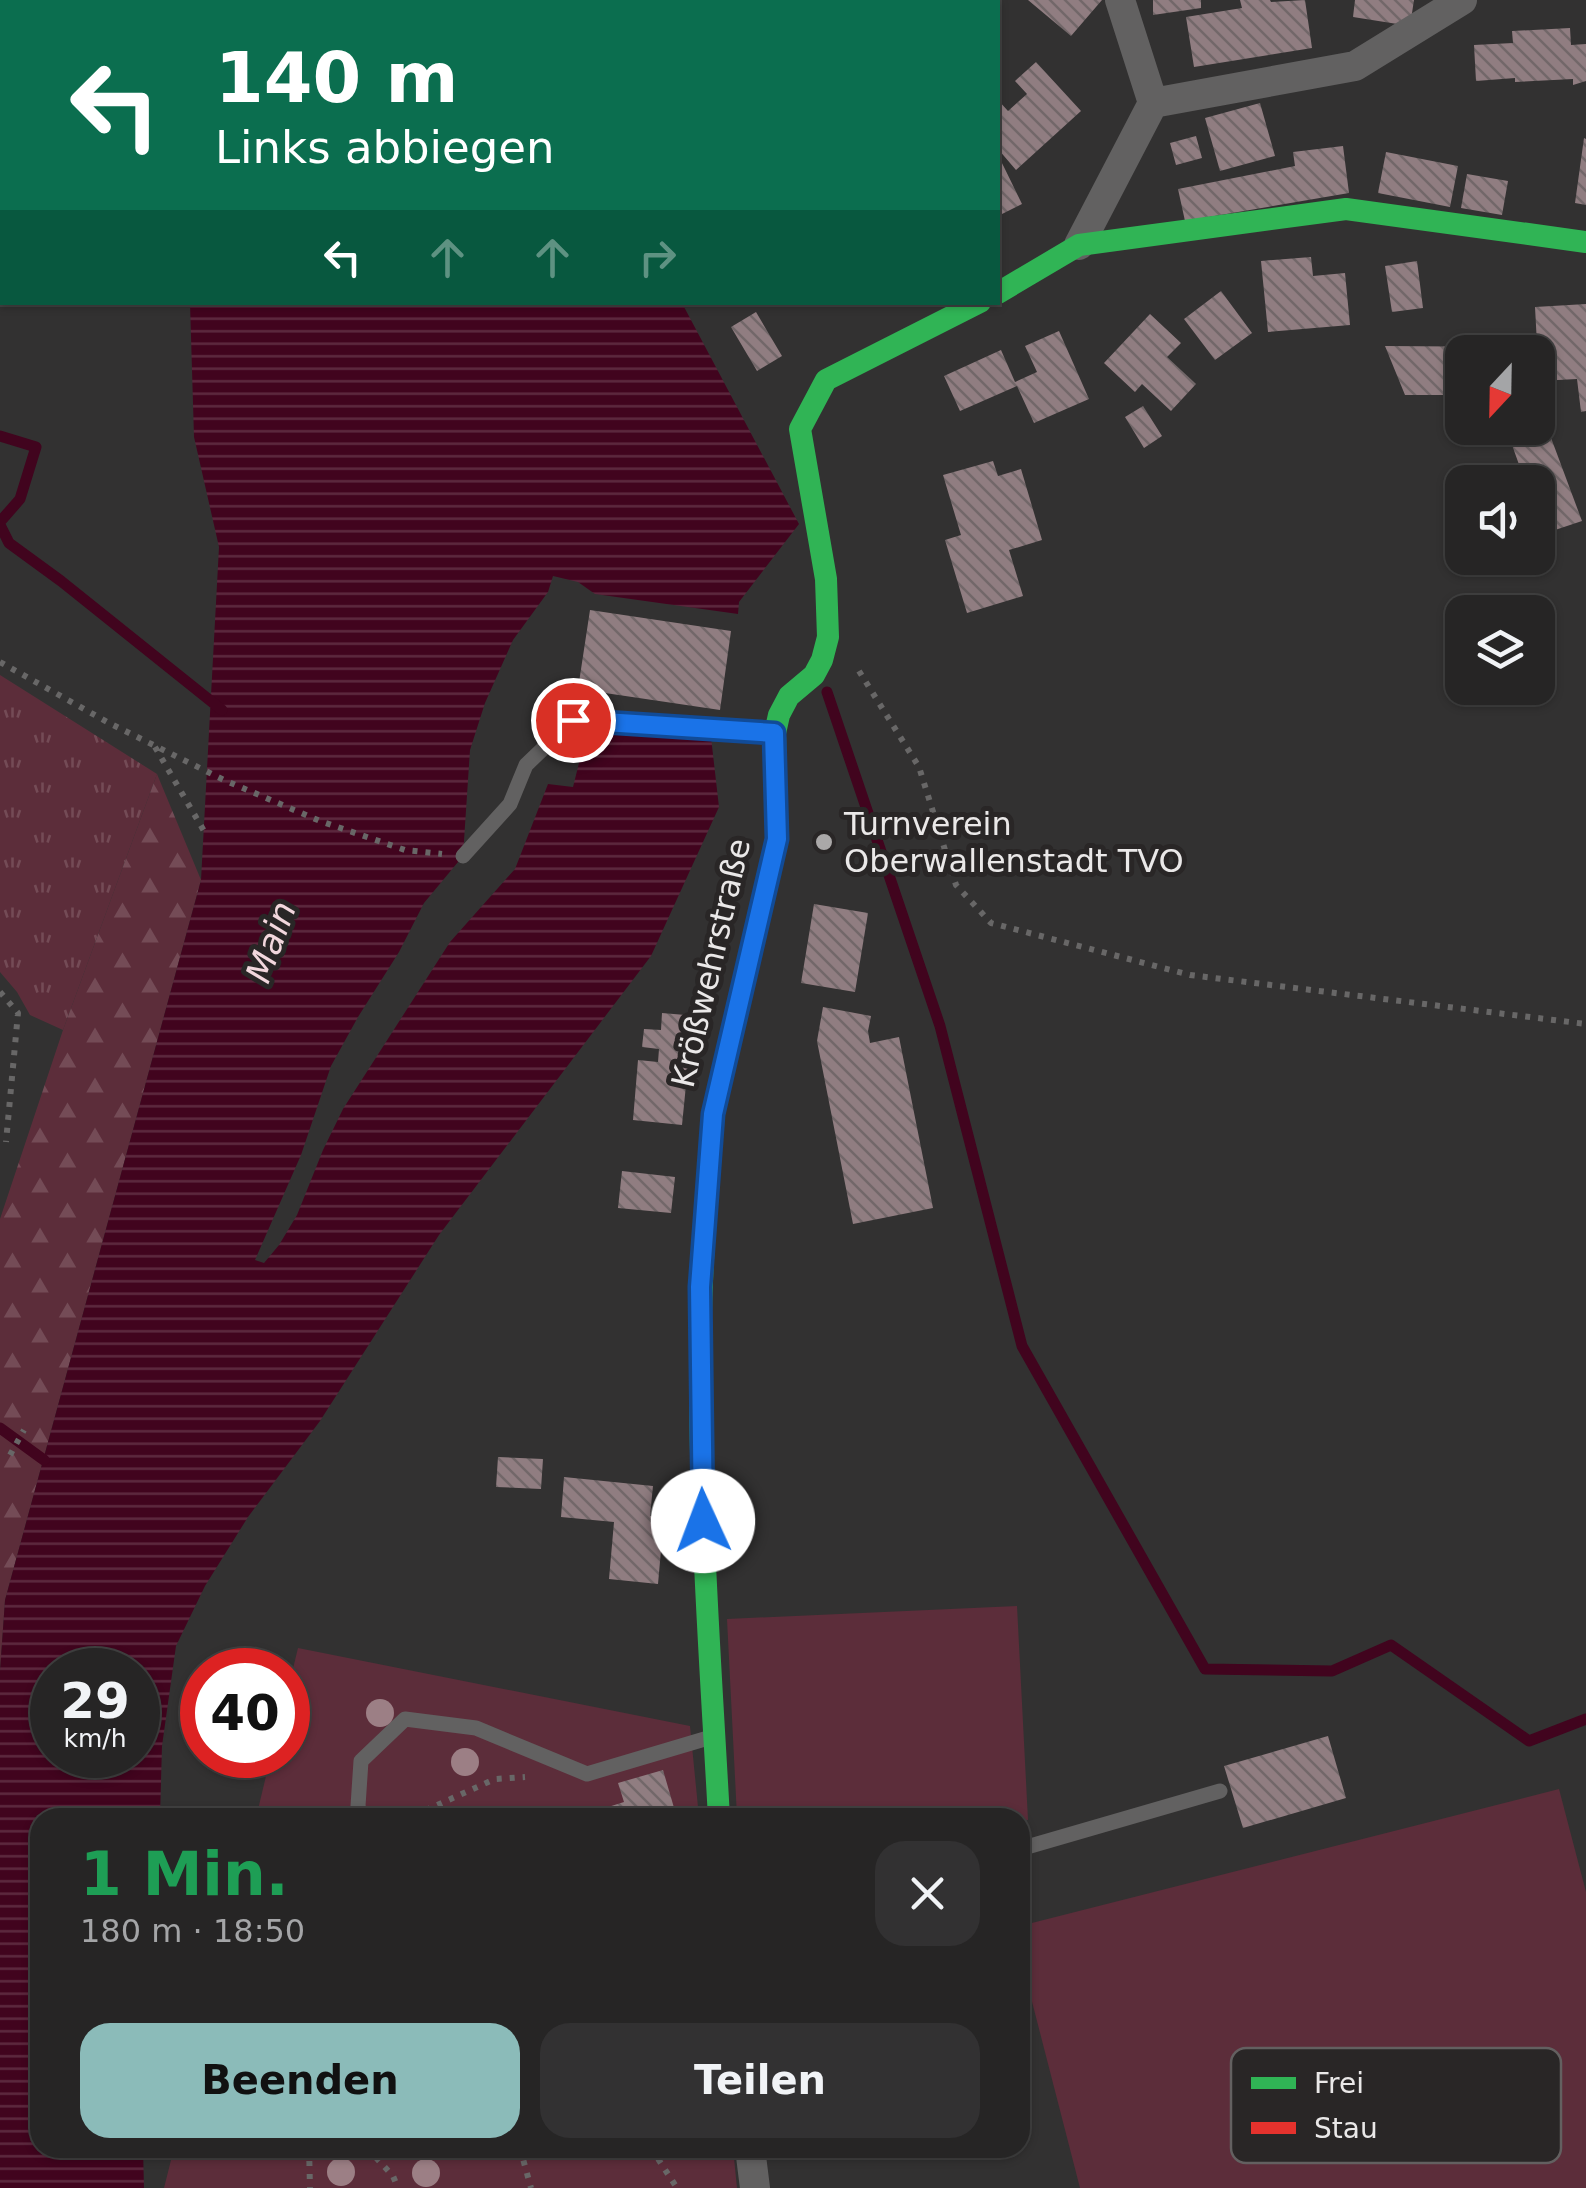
<!DOCTYPE html>
<html lang="de">
<head>
<meta charset="utf-8">
<style>
	body { margin:0; font-family:"DejaVu Sans",sans-serif; background:#323132; color:#f1f3f6; height:100vh; display:flex; flex-direction:column; font-size:38px; white-space:nowrap }
	* { box-sizing:border-box; margin:0 }
	p { font-size:32px; color:#a4a5a7 }
	.icon { flex:none; width:55px; height:55px; fill:none; stroke:currentColor; stroke-width:2; stroke-linecap:round; stroke-linejoin:round }
	.map { position:relative; flex:1; overflow:hidden }
	.sheet { position:absolute; left:30px; top:1808px; width:1000px; height:350px; display:flex; flex-direction:column; background:#262525; border-radius:30px; box-shadow:0 2px 8px #0004,0 0 0 2px #424242 }
	.sheet>* { flex:none }
	.banner { position:absolute; left:0px; top:0px; width:1000px; height:305px; box-shadow:0 2px 8px #0004,0 0 0 2px #424242; background:#0b6e4f; color:#fff; overflow:hidden }
	.needle { width:65px; rotate:202deg }
	.buttons { position:absolute; left:1445px; top:335px; display:grid; gap:20px }
	.buttons a { display:grid; place-items:center; width:110px; height:110px; border-radius:20px; background:#262525; box-shadow:0 2px 8px #0004,0 0 0 2px #424242; font-size:50px }
	.speed { position:absolute; left:30px; top:1648px; display:flex; gap:20px; font-size:50px; font-weight:700; text-align:center }
	.speed>* { display:grid; place-content:center; width:130px; height:130px; border-radius:50%; background:#262525; box-shadow:0 2px 8px #0004,0 0 0 2px #424242; line-height:1 }
	.speed small { font-size:25px; font-weight:400 }
	.speed .limit { border:15px solid #d22; background:#fff; color:#111 }
	.pin { position:absolute; display:grid; place-items:center; width:85px; height:85px; color:#fff; margin:-42px; border:5px solid #fff; border-radius:50%; box-shadow:0 2px 10px #0007 }
	.me { position:absolute; width:110px; margin:-55px; rotate:358deg; stroke-linejoin:round; filter:drop-shadow(0 0 8px #0008) }
	.turn { display:flex; align-items:center; gap:35px; height:210px; padding:0 50px; font-size:45px }
	.turn .icon { width:130px; height:130px; stroke-width:2.5 }
	.turn b { display:block; font-size:70px; line-height:85px }
	.lanes { display:flex; align-items:center; height:95px; padding:0 50px; background:#0003; justify-content:center; gap:50px; direction:ltr }
	.lanes .off { opacity:.35 }
	.round { display:grid; place-items:center; flex:none; width:105px; height:105px; border-radius:30px; background:#323132 }
	.summary { display:flex; align-items:center; justify-content:space-between; height:170px; padding:0 50px }
	h1 { font-size:60px; font-weight:600; line-height:75px; color:#1e9e55 }
	.cta { display:flex; gap:20px; margin-top:auto; padding:20px 50px }
	.cta a { flex:1; height:115px; border-radius:30px; background:#8bbbb9; color:#111; font-size:40px; font-weight:600; line-height:115px; text-align:center }
	.cta a+a { background:#323132; color:#f1f3f6 }
	.map>svg:first-child { display:block }
	.grass { fill:url(#grass-tufts) }
	.forest { fill:url(#forest-firs) }
	.park { fill:#5c2d3a }
	.water { fill:url(#water-rules); fill-rule:evenodd }
	.lines { fill:none; stroke-linecap:round; stroke-linejoin:round }
	.stream { stroke:#41041e; stroke-width:11 }
	.building { fill:url(#building-back-hatch) }
	.path { stroke:#686767; stroke-width:6; stroke-dasharray:5 8; stroke-linecap:butt }
	.lane { stroke:#626161; stroke-width:15 }
	.street { stroke:#626161; stroke-width:30 }
	.fast { stroke:#30b455; stroke-width:22 }
	.jam { stroke:#e5322d; stroke-width:22 }
	.tree { fill:#9c7f85 }
	.route-casing { stroke:#114b97; stroke-width:25 }
	.route { stroke:#1a73e8; stroke-width:18 }
	.poi-dot { fill:#aaa8a8; stroke:#292626; stroke-width:4 }
	.labels { text-anchor:middle; dominant-baseline:central; stroke-width:10; stroke-linejoin:round; paint-order:stroke }
	.poi-label { font-size:32px; fill:#eae8e8; stroke:#292626; text-anchor:start }
	.street-label { font-size:32px; fill:#eae8e8; stroke:#292626 }
	.water-label { font-size:35px; font-style:italic; fill:#f2d7dd; stroke:#292626 }
	.key { fill:#292626; stroke:#636060; stroke-width:2.5 }
	.key-label { font-size:28px; fill:#eae8e8 }
</style>
</head>
<body>
<div class="map">
<svg width="1586" height="2188" viewBox="0 0 1586 2188">
	<defs>
		<pattern id="grass-tufts" width="24" height="20" patternUnits="userSpaceOnUse" patternTransform="scale(2.5)"><rect width="24" height="20" fill="#5c2d3a"/><path d="M3 7l-1-3M5 7V3M7 7l1-3M15 17l-1-3M17 17v-4M19 17l1-3" fill="none" stroke="#744b56"/></pattern>
		<pattern id="forest-firs" width="22" height="20" patternUnits="userSpaceOnUse" patternTransform="scale(2.5)"><rect width="22" height="20" fill="#5c2d3a"/><path d="M5 1l3.5 6h-7zM16 11l3.5 6h-7z" fill="#744b56"/></pattern>
		<pattern id="water-rules" width="6" height="5" patternUnits="userSpaceOnUse" patternTransform="scale(2.5)"><rect width="6" height="5" fill="#41041e"/><path d="M0 2.5h6" fill="none" stroke="#5d293f"/></pattern>
		<pattern id="building-back-hatch" width="6" height="6" patternUnits="userSpaceOnUse" patternTransform="scale(2.5)"><rect width="6" height="6" fill="#907d81"/><path d="M-1 5l2 2M0 0l6 6M5-1l2 2" fill="none" stroke="#726769"/></pattern>
	</defs>
	<rect width="100%" height="100%" fill="#323131"/>
	<!-- grass -->
	<path class="grass" d="M0,675L157,774L63,1030L30,1015L17,992L0,972Z"/>
	<!-- forest -->
	<path class="forest" d="M157,774L201,880L5,1600L0,1671V1219L63,1030Z"/>
	<!-- park -->
	<path class="park" d="M1017,1606L1028,1820H1020V1818L737,1817L727,1619Z
		M298,1648L690,1726L699,1817L256,1818L271,1755H288V1689Z
		M1559,1789L1586,1892V2188H1080L1020,1955V1926Z
		M174,2148H733L737,2188H164Z"/>
	<!-- water -->
	<path class="water" d="M286,0H647V2H286Z
		M190,303H682L799,524L739,602L738,614L595,594L578,582L553,576L548,592L513,640L485,703L470,750L463,856L424,903L399,952L358,1017L331,1066L301,1155L255,1260L264,1263L279,1245L297,1215L323,1150L343,1109L450,942L515,869L548,784L573,787L588,727L711,737L719,807L651,956L439,1235L320,1421L248,1517L205,1586L176,1646L162,1746L160,1817L40,1818V2148H143L144,2188H0V1671L5,1600L201,880L219,547L194,437ZM52,1670H138V1755H52Z"/>
	<g class="lines">
		<!-- stream -->
		<path class="stream" d="M0,72H2
			M0,139L2,135
			M0,436L36,447L20,499L0,522
			M0,525L9,543L61,581L222,710
			M827,692L940,1026L1022,1346L1205,1669L1332,1671L1391,1645L1529,1741L1586,1719
			M0,1428L44,1460"/>
	</g>
	<!-- building -->
	<path class="building" d="M1028,0H1102L1071,36Z
		M1153,0H1201V8L1153,15Z
		M1240,0H1270L1271,2L1305,0L1312,48L1194,67L1186,17L1242,8Z
		M1355,0H1414L1410,26L1353,17Z
		M1570,28L1571,45L1586,44V81L1573,85V79L1515,82V78L1476,81L1474,45L1513,43L1512,31Z
		M1036,62L1081,111L1016,170L998,149V100L1008,111L1027,94L1015,81Z
		M1260,103L1275,156L1220,171L1205,118Z
		M1196,136L1202,158L1176,165L1170,143Z
		M1584,138L1586,139V205L1575,203Z
		M1343,146L1349,193L1185,221L1178,189L1295,166L1293,152Z
		M1386,152L1458,166L1450,207L1378,193Z
		M1002,163L1022,204L998,216V165Z
		M1467,174L1508,181L1502,215L1461,208Z
		M1311,257L1313,276L1345,273L1350,325L1268,332L1261,261Z
		M1417,261L1423,308L1392,312L1385,266Z
		M1221,291L1252,333L1215,360L1184,319Z
		M1586,304V411L1581,412L1577,379L1539,381L1535,307Z
		M756,312L782,356L757,371L731,327Z
		M1150,314L1181,343L1167,357L1196,384L1171,411L1142,384L1135,392L1104,363Z
		M1059,331L1089,399L1034,423L1017,386L960,411L944,376L1001,350L1015,382L1037,372L1025,346Z
		M1385,346L1529,347V352H1462V395H1405Z
		M1143,406L1162,436L1144,448L1125,417Z
		M1538,419H1544L1582,521L1543,534L1538,529V482H1499L1522,473L1506,428H1538Z
		M993,461L998,476L1021,469L1042,540L1009,550L1023,596L967,613L945,540L961,535L943,475Z
		M590,610L731,631L720,710L578,689Z
		M814,904L868,913L855,992L801,983Z
		M823,1007L871,1016L868,1031L870,1043L899,1037L933,1208L853,1224L817,1041Z
		M662,1013L697,1016L692,1065H688L682,1125L633,1120L638,1060L658,1062L659,1049L642,1047L644,1029L661,1030Z
		M622,1171L675,1177L671,1213L618,1208Z
		M498,1457L543,1459L541,1489L496,1487Z
		M564,1477L653,1486L650,1516L664,1517L658,1584L609,1579L614,1522L561,1517Z
		M1328,1736L1346,1798L1243,1828L1224,1766Z
		M663,1770L677,1818H587L586,1814L624,1802L618,1783Z"/>
	<g class="lines">
		<!-- path -->
		<path class="path" d="M0,662L109,723L224,780L320,821L405,850L442,854
			M859,671L919,767L956,885L991,923L1190,975L1586,1024
			M155,747L204,831
			M0,992L18,1013L6,1142
			M10,1455L24,1430
			M415,1818L424,1811L495,1779L525,1777
			M309,2148L310,2188
			M367,2148L393,2176L398,2188
			M520,2148L531,2188
			M651,2148L677,2188"/>
		<!-- lane -->
		<path class="lane" d="M463,856L510,804L526,765L573,720L771,733
			M362,1818L358,1806L361,1761L405,1719L476,1728L587,1774L708,1738
			M1020,1849L1220,1791"/>
		<!-- street -->
		<path class="street" d="M1120,0L1153,103
			M1153,103L1355,66L1462,0
			M1079,245L1153,103
			M750,2148L755,2188"/>
		<!-- fast -->
		<path class="fast" d="M998,293L1079,245L1346,209L1586,242
			M776,805L775,733L779,715L789,696L814,675L822,660L828,637L826,579L800,429L826,380L980,302
			M706,1210C691,1412 708,1616 719,1818"/>
		<!-- jam -->
		<path class="jam" d="M706,1210L713,1114L777,839L776,805"/>
	</g>
	<!-- trees -->
	<g class="tree">
		<circle cx="380" cy="1713" r="14"/>
		<circle cx="465" cy="1762" r="14"/>
		<circle cx="341" cy="2172" r="14"/>
		<circle cx="426" cy="2173" r="14"/>
	</g>
	<g class="lines">
		<!-- route casing -->
		<g class="route-casing">
			<path id="route" d="M573,720L774,733L777,839L713,1114L700,1287L703,1521"/>
		</g>
		<!-- route -->
		<use href="#route" class="route"/>
	</g>
	<!-- markers -->
	<circle class="poi-dot" cx="824" cy="842" r="10"/>
	<g class="labels">
		<!-- poi labels -->
		<g class="poi-label">
			<text x="844" y="824">Turnverein<tspan x="844" dy="37">Oberwallenstadt TVO</tspan></text>
		</g>
		<!-- street labels -->
		<g class="street-label">
			<text transform="translate(711 963) rotate(-77)">Krößwehrstraße</text>
		</g>
		<!-- water labels -->
		<g class="water-label">
			<text transform="translate(271 942) rotate(-70)">Main</text>
		</g>
	</g>
	<!-- legend -->
	<rect x="1231" y="2048" width="330" height="115" rx="15" class="key"/>
	<rect x="1251" y="2077" width="45" height="12" fill="#30b455"/>
	<rect x="1251" y="2122" width="45" height="12" fill="#e5322d"/>
	<g class="key-label">
		<text x="1314" y="2093">Frei</text>
		<text x="1314" y="2138">Stau</text>
	</g>
</svg>
<div class="buttons">
<a><svg class="needle" viewBox="-14 -14 28 28"><path d="M0-13l5 13h-10z" fill="#e53935"/><path d="M0 13l5-13h-10z" fill="#a4a5a7"/></svg></a>
<a><svg class="icon" aria-label="sound" viewBox="0 0 24 24"><path d="M4 9h4l5-4v14l-5-4H4zM17 9q2 3 0 6"/></svg></a>
<a><svg class="icon" aria-label="layers" viewBox="0 0 24 24"><path d="M12 4l9 5-9 5-9-5zM3 14l9 5 9-5"/></svg></a>
</div>
<div class="speed"><div>29<small>km/h</small></div><div class="limit">40</div></div>
<div class="pin" style="left:573px;top:720px;background:#d93025"><svg class="icon" aria-label="arrive" viewBox="0 0 24 24"><path d="M6 21V4h12l-3 4 3 4H6"/></svg></div>
<svg class="me" style="left:703px;top:1521px" viewBox="-20 -20 40 40"><circle r="19" fill="#fff"/><path d="M0-13L10 11 0 6-10 11z" fill="#1a73e8"/></svg>
<div class="banner">
<div class="turn"><svg class="icon" aria-label="left" viewBox="0 0 24 24"><path d="M17 20v-9H6M10 6l-5 5 5 5"/></svg><div><b>140 m</b>Links abbiegen</div></div>
<div class="lanes"><svg class="icon" aria-label="left" viewBox="0 0 24 24"><path d="M17 20v-9H6M10 6l-5 5 5 5"/></svg><svg class="icon off" aria-label="ahead" viewBox="0 0 24 24"><path d="M12 20V5M6 11l6-6 6 6"/></svg><svg class="icon off" aria-label="ahead" viewBox="0 0 24 24"><path d="M12 20V5M6 11l6-6 6 6"/></svg><svg class="icon off" aria-label="right" viewBox="0 0 24 24"><path d="M7 20v-9h11M14 6l5 5-5 5"/></svg></div>
</div>
<section class="sheet">
<div class="summary"><div><h1>1 Min.</h1><p>180 m · 18:50</p></div><a class="round"><svg class="icon" aria-label="close" viewBox="0 0 24 24"><path d="M6 6l12 12M18 6L6 18"/></svg></a></div>
<div class="cta"><a>Beenden</a><a>Teilen</a></div>
</section>
</div>
</body>
</html>
